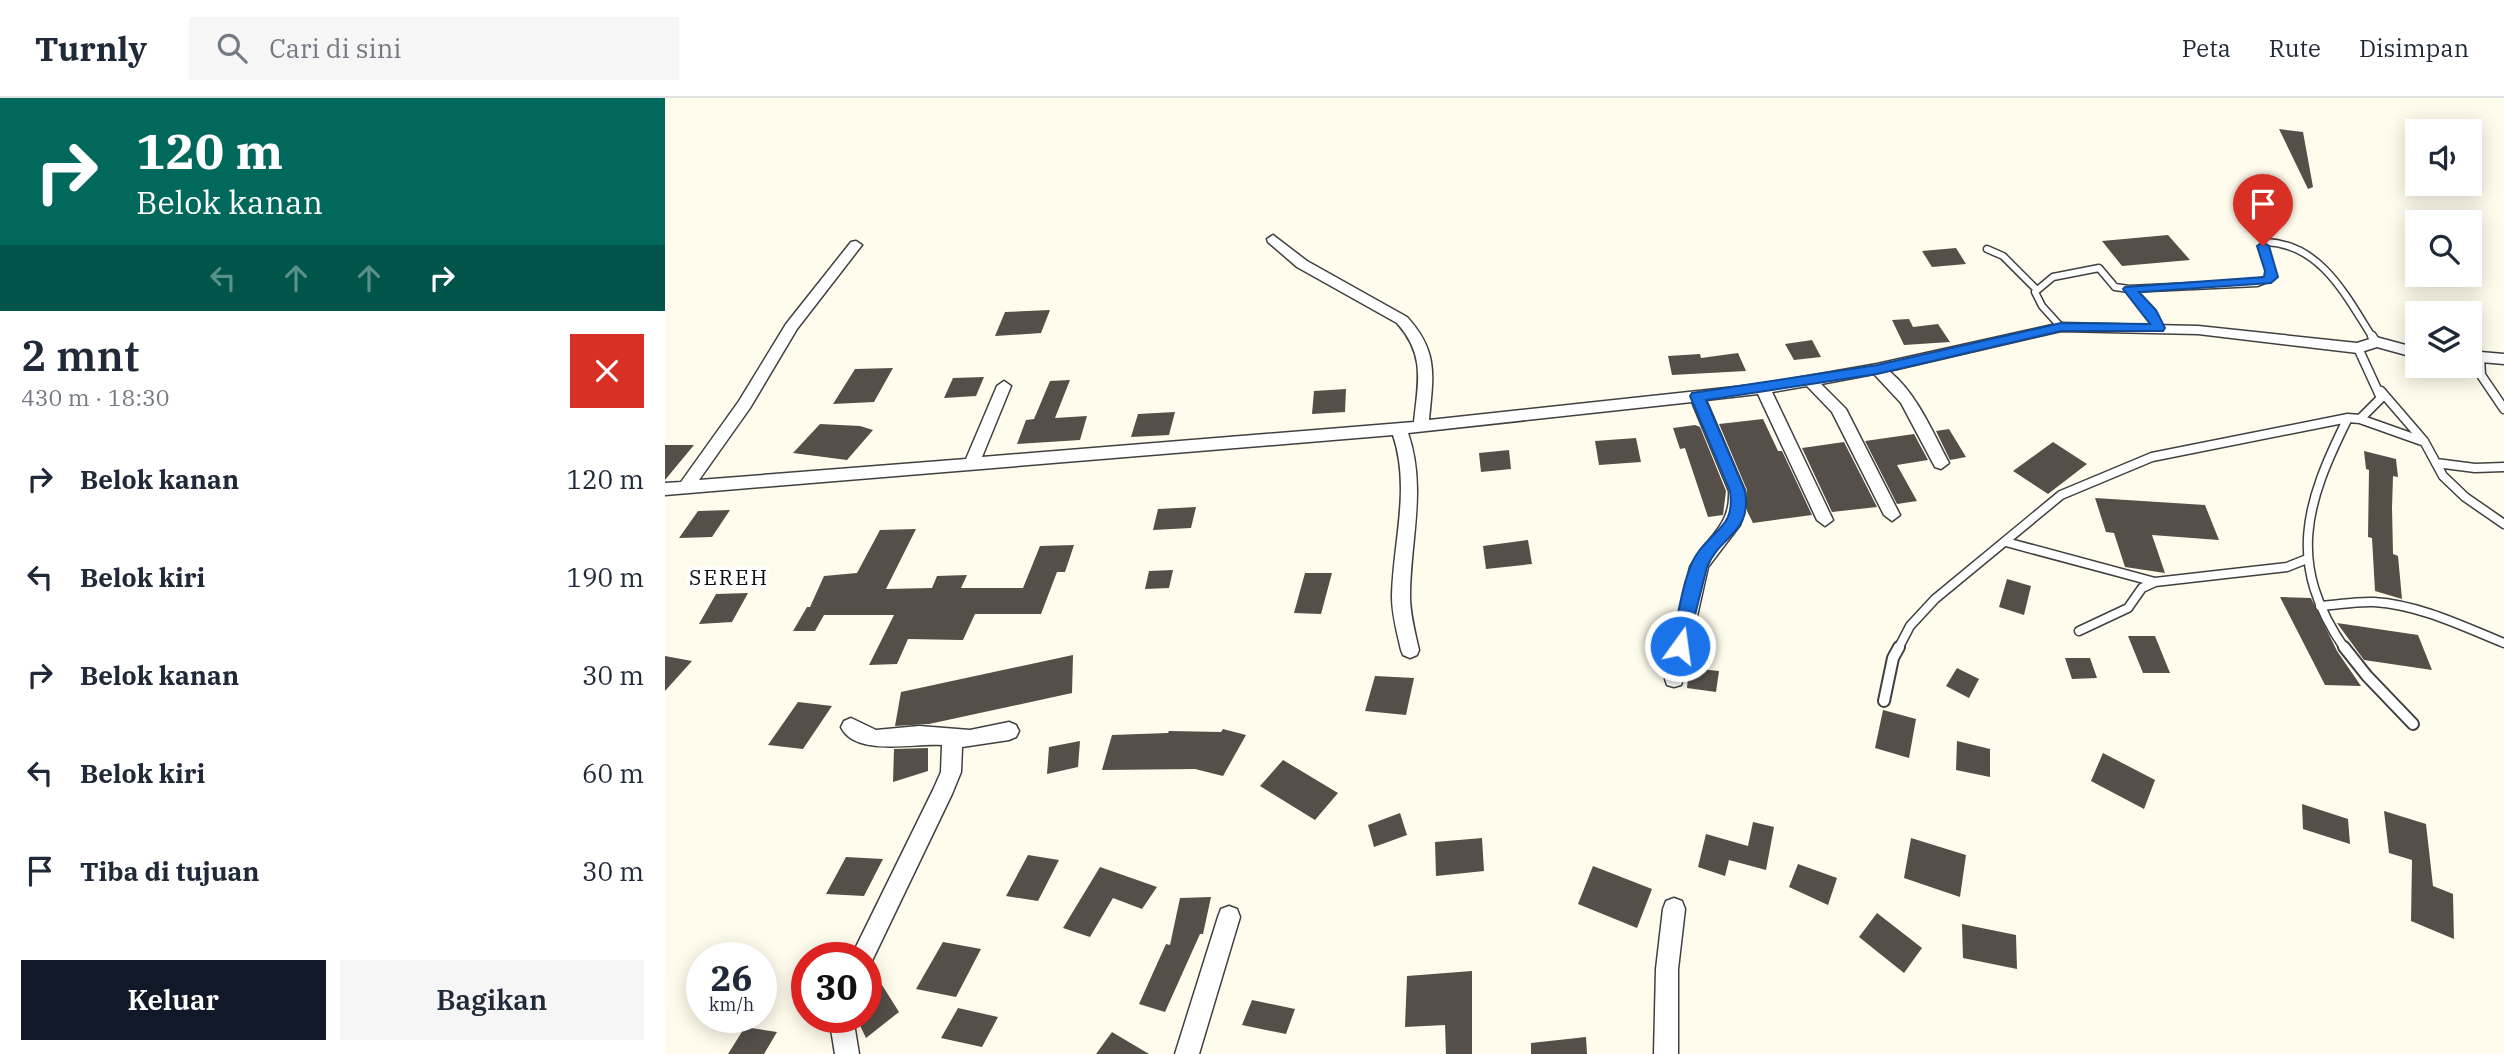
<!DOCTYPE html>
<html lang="id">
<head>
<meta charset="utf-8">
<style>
	body { margin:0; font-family:"IBM Plex Serif",serif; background:#f6f6f7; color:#1f2937; height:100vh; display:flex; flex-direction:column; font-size:26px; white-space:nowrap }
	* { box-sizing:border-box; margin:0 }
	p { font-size:23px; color:#747a83 }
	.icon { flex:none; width:38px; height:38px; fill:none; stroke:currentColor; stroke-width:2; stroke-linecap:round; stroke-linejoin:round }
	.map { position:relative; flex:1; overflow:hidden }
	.drawer { display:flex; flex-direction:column; background:#fff; width:665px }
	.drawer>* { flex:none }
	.banner { background:#00695c; color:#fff; overflow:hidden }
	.controls { position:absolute; left:1740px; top:21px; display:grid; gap:14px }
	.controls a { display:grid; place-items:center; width:77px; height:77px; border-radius:0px; background:#fff; box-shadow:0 4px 18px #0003; font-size:35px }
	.speed { position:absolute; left:21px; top:844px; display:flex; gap:14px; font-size:35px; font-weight:700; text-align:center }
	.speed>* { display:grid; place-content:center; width:91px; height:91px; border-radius:50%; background:#fff; box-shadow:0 4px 18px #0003; line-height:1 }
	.speed small { font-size:18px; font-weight:400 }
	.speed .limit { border:10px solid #d22; background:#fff; color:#111 }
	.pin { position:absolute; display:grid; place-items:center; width:60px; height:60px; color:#fff; margin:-72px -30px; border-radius:50% 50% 50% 0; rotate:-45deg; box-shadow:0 0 7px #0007 }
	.pin .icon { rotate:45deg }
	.me { position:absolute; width:77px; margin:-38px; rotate:14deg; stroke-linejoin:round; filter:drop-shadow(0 0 5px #0008) }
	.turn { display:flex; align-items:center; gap:24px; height:147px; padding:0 21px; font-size:32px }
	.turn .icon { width:91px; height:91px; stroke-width:2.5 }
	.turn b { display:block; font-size:49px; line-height:60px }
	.lanes { display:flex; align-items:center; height:66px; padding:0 21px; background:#0003; justify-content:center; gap:35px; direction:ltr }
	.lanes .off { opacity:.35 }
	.round { display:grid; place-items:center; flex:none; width:74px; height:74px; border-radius:0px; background:#f6f6f7 }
	.headline { display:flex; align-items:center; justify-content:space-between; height:119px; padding:0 21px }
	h1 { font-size:42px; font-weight:600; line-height:52px }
	.button { display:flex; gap:14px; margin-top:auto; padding:14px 21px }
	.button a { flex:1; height:80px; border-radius:0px; background:#111827; color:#fff; font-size:28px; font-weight:600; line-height:80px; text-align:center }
	.button a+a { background:#f6f6f7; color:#1f2937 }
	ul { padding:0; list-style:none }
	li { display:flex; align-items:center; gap:21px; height:98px; padding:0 21px }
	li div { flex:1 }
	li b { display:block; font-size:26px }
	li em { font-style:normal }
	header { display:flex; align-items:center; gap:42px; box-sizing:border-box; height:98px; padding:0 35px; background:#fff; border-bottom:2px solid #e0e1e3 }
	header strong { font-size:33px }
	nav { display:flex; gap:38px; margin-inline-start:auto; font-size:24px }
	.search { width:490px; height:63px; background:#f6f6f7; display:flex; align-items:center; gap:18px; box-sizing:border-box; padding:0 24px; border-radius:0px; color:#747a83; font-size:26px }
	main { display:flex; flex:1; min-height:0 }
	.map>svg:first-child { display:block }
	.building { fill:#554e49 }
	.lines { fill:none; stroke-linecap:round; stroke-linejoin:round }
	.lane-far2-casing { stroke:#404040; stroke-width:9 }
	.lane-far1-casing { stroke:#404040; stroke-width:11 }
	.lane-casing { stroke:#404040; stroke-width:14 }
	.street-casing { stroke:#404040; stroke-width:3 }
	.lane-far2 { stroke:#fff; stroke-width:6 }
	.lane-far1 { stroke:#fff; stroke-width:8 }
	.lane { stroke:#fff; stroke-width:10 }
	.street { fill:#fff; fill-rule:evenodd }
	.route { fill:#1a73e8; stroke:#114b97; stroke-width:2 }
	.labels { text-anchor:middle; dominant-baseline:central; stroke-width:7; stroke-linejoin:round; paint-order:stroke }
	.neighbourhood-label { font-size:21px; letter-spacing:2px; fill:#0d0d0d; stroke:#fff }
</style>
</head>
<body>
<header>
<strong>Turnly</strong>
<div class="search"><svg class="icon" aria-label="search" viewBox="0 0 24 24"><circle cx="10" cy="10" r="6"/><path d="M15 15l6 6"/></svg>Cari di sini</div>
<nav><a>Peta</a><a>Rute</a><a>Disimpan</a></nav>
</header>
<main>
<section class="drawer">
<div class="banner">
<div class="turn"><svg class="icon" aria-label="right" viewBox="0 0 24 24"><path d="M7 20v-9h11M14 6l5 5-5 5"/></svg><div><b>120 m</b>Belok kanan</div></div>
<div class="lanes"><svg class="icon off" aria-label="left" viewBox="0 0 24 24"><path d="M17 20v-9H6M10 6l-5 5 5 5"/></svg><svg class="icon off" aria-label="ahead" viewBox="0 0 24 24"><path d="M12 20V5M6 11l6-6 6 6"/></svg><svg class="icon off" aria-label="ahead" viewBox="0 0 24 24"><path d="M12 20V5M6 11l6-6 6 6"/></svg><svg class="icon" aria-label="right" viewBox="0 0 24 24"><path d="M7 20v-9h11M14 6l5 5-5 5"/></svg></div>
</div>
<div class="headline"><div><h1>2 mnt</h1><p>430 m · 18:30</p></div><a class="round" style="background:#d93025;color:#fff"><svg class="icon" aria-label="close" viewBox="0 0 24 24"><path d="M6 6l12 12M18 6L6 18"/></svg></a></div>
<ul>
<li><svg class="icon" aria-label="right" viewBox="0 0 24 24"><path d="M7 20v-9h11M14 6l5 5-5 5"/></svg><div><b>Belok kanan</b></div><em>120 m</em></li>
<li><svg class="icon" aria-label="left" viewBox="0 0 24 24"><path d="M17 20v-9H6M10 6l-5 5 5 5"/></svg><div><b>Belok kiri</b></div><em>190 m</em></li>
<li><svg class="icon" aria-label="right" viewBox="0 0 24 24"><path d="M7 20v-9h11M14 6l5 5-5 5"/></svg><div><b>Belok kanan</b></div><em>30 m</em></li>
<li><svg class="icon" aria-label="left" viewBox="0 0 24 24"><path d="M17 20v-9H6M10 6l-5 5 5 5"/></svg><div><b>Belok kiri</b></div><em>60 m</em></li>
<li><svg class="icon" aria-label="arrive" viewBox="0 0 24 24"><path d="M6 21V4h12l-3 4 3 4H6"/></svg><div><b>Tiba di tujuan</b></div><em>30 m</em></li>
</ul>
<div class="button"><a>Keluar</a><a>Bagikan</a></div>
</section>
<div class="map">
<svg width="1839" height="956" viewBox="0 0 1839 956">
	<rect width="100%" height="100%" fill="#fffced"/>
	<!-- building -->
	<path class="building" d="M1614,31L1638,34L1648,89L1643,91Z
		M1503,137L1525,162L1457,168L1437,143Z
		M1291,150L1301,166L1267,169L1257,153Z
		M385,212L376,235L330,238L340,214Z
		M1244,221L1248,229L1273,226L1285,244L1239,247L1227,222Z
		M1147,242L1156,259L1129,262L1120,246Z
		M1073,255L1081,273L1007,277L1003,258L1035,256L1036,260Z
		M228,270L209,304L168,306L190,271Z
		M319,279L311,298L279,300L288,280Z
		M405,282L390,320L422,318L415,342L352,346L361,322L369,321L385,283Z
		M681,291L680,314L647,316L649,293Z
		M510,314L504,337L466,339L473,316Z
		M1098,321L1113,353H1117L1147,417L1088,425L1082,413V392L1054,326Z
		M155,326L195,328L208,332L182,362L128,355Z
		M1030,327L1035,329L1061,393L1058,417L1043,419L1020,350L1015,351L1008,330Z
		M1284,331L1301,359L1285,362L1271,333Z
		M1249,336L1263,362L1232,367L1252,403L1232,406L1200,343Z
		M971,340L976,364L934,367L930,343Z
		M1179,344L1180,346L1212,409L1167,414L1137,350Z
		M1388,344L1422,366L1383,396L1348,373Z
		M0,347H29L0,382Z
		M844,352L846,371L816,374L814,355Z
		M1699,353L1731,361L1733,379L1728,378L1727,410L1728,456L1733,458L1737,501L1710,493L1707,440L1703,439L1704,372L1701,371Z
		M1430,400L1540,407L1554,442L1487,437L1500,475L1460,469L1449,435L1441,434Z
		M531,409L526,430L488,432L493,411Z
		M65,412L47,439L14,440L33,413Z
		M251,431L221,491L267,490L272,478L302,477L296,490H358L375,448L409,447L400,474H392L376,516H310L298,542L243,541L232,566L204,567L229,517H159L150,533H128L142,509H145L159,478L192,475L215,432Z
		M863,442L867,466L821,471L818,448Z
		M508,472L504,490L480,491L484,473Z
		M640,475H667L656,516L629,515Z
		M1342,481L1366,488L1359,517L1334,509Z
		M83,495L67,524L34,526L51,496Z
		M1615,499L1646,500L1672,553L1696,588L1660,587Z
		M1672,525L1753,537L1767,572L1699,562Z
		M1463,538H1490L1505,575H1478Z
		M408,557L407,595L264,626L230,628L236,594Z
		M0,558L27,563L0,593Z
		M1400,560H1425L1432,580L1407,581Z
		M1024,570L1054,573L1051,594L1022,590Z
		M1292,570L1314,581L1304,600L1281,588Z
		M710,578L749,580L741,617L700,613Z
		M133,604L167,608L138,651L103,647Z
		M1218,612L1251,621L1244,660L1210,650Z
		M558,631L581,637L558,678L530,671L437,672L447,637L503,635L504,633L556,634Z
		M415,643L413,669L382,676L384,649Z
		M1292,643L1325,651V679L1291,672Z
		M263,650V673L228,684L229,651Z
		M1438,655L1490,682L1479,711L1426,683Z
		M618,662L673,695L650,722L595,688Z
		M1637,706L1683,721L1685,746L1638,731Z
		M1719,713L1761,726L1768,788L1788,796L1789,841L1746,823L1747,762L1724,755Z
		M735,715L742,737L709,749L703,727Z
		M1088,724L1109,729L1101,772L1064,762L1060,778L1033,769L1041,736L1083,748Z
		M817,740L819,773L771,778L770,744Z
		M1246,740L1301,757L1295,799L1239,780Z
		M363,757L394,762L373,803L341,798Z
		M181,759L218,761L199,798L161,796Z
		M1133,766L1172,780L1163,807L1124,789Z
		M928,768L987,791L972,830L913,806Z
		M435,769L492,789L477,811L448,800L425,839L398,830Z
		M546,799L538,836H535L500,914L474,906L501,846L505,847L515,800Z
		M1212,815L1257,850L1239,875L1194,839Z
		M1297,826L1351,837L1352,871L1298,860Z
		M278,844L316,851L291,899L251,891Z
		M807,873V956H781L780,927L740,929L742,878Z
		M217,887L234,914L201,940L191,919H201V899Z
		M587,902L630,911L621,936L577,927Z
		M293,910L333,919L317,949L276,940Z
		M80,929L112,934L99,956H63Z
		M447,934L484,956H431Z
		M921,939L922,956H866V945Z"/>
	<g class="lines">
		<!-- lane-far2 casing -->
		<g class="lane-far2-casing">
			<path id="lane-far2" d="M1322,151L1338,158L1370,190
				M1464,191L1486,215L1493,230
				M1396,229L1377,208L1370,194L1388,179L1434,170L1450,189L1464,191L1592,185L1607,179L1598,148L1601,144C1656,146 1681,198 1708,240"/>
		</g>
		<!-- lane-far1 casing -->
		<g class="lane-far1-casing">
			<path id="lane-far1" d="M1707,238L1711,244
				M1815,259L1816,277L1839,311
				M1716,293L1759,343L1778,378L1800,399L1839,426
				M1695,321L1757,343
				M1771,365L1810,370L1839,369
				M1341,444L1490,484
				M1655,508C1673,507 1691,503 1709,504C1755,507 1797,528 1839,545
				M1414,533L1463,510L1477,490L1490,484L1622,469L1642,461
				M1233,551L1245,528L1270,501L1396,397L1487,359L1683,320
				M1680,551C1621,466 1640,406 1683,320L1695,321L1716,300L1693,250"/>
		</g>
		<!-- lane casing -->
		<g class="lane-casing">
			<path id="lane" d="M1679,549L1702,578L1748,626
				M1219,603L1228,560L1234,549"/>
		</g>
		<!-- street casing -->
		<g class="street-casing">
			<path id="street" d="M608,137L642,163L742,219C774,254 768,278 764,322L1098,286L1212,266L1396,225L1533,228L1692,245L1711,239L1752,250V260L1712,249L1693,255L1533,236L1396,233L1224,273C1252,296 1267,333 1284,365L1276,371L1270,369L1236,305L1209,276L1156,286L1181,311L1235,417L1227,423L1219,417L1167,314L1142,288L1107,294L1168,422L1160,428L1152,422L1093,296L1041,302L1080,393L1081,407L1075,427L1043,469L1018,581L1016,587L1009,589L1002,587L1000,581L1025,469C1041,439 1066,429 1064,393L1027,304L743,335C762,390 745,443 745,498C745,516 750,534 754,552L752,557L745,560L738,557L736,552C732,534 727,517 727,498C728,444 746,391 728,337L0,397V385L16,384L74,303L121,226L186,144L191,143L197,147L132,231L85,310L34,382L301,361L332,288L339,283L346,288L317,359L749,324C753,284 761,258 732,225L632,169L603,144L602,141Z
				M1804,253L1839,256V266L1804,263Z
				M186,620L211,632L254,628L305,632L344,624L351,627L354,633L351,639L344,642L297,649L296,674L287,696L205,867L201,869V859H186L268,692L276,674L277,647C249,645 190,659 176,629L179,623Z
				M1009,800L1017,803L1020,811L1013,871V956H989L991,871L998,811L1001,803Z
				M564,808L572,811L575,819L534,956H510L553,819L556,811Z
				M164,919H188L194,956H170Z"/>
		</g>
		<!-- lane-far2 -->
		<use href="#lane-far2" class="lane-far2"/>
		<!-- lane-far1 -->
		<use href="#lane-far1" class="lane-far1"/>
		<!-- lane -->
		<use href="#lane" class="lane"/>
		<!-- street -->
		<use href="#street" class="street"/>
	</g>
	<!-- route -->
	<path class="route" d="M1598,144L1604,148L1613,179L1606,185L1474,194L1491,212L1500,230L1498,233H1396L1212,276L1041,302L1080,393C1087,436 1056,436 1042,469L1021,553H1009L1006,548C1013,522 1018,473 1034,453C1052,429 1070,427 1065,393L1025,298L1027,295L1212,267L1396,225L1485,226L1458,191L1460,189L1599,179L1600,173L1592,148Z"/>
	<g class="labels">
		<!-- neighbourhood labels -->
		<g class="neighbourhood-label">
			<text x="64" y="479">SEREH</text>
		</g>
	</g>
</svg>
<div class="controls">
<a><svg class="icon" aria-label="sound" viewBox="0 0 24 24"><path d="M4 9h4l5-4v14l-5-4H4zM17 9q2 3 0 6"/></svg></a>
<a><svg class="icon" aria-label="search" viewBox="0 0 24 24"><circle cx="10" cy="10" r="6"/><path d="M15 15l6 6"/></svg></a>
<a><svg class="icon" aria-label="layers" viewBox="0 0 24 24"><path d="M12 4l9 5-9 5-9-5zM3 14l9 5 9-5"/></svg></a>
</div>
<div class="speed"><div>26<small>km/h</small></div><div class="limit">30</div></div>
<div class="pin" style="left:1598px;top:148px;background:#d93025"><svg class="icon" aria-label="arrive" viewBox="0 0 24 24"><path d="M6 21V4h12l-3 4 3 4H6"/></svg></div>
<svg class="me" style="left:1015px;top:548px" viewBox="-20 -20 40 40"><circle r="17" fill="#1a73e8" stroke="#fff" stroke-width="3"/><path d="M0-11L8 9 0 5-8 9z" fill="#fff"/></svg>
</div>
</main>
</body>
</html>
